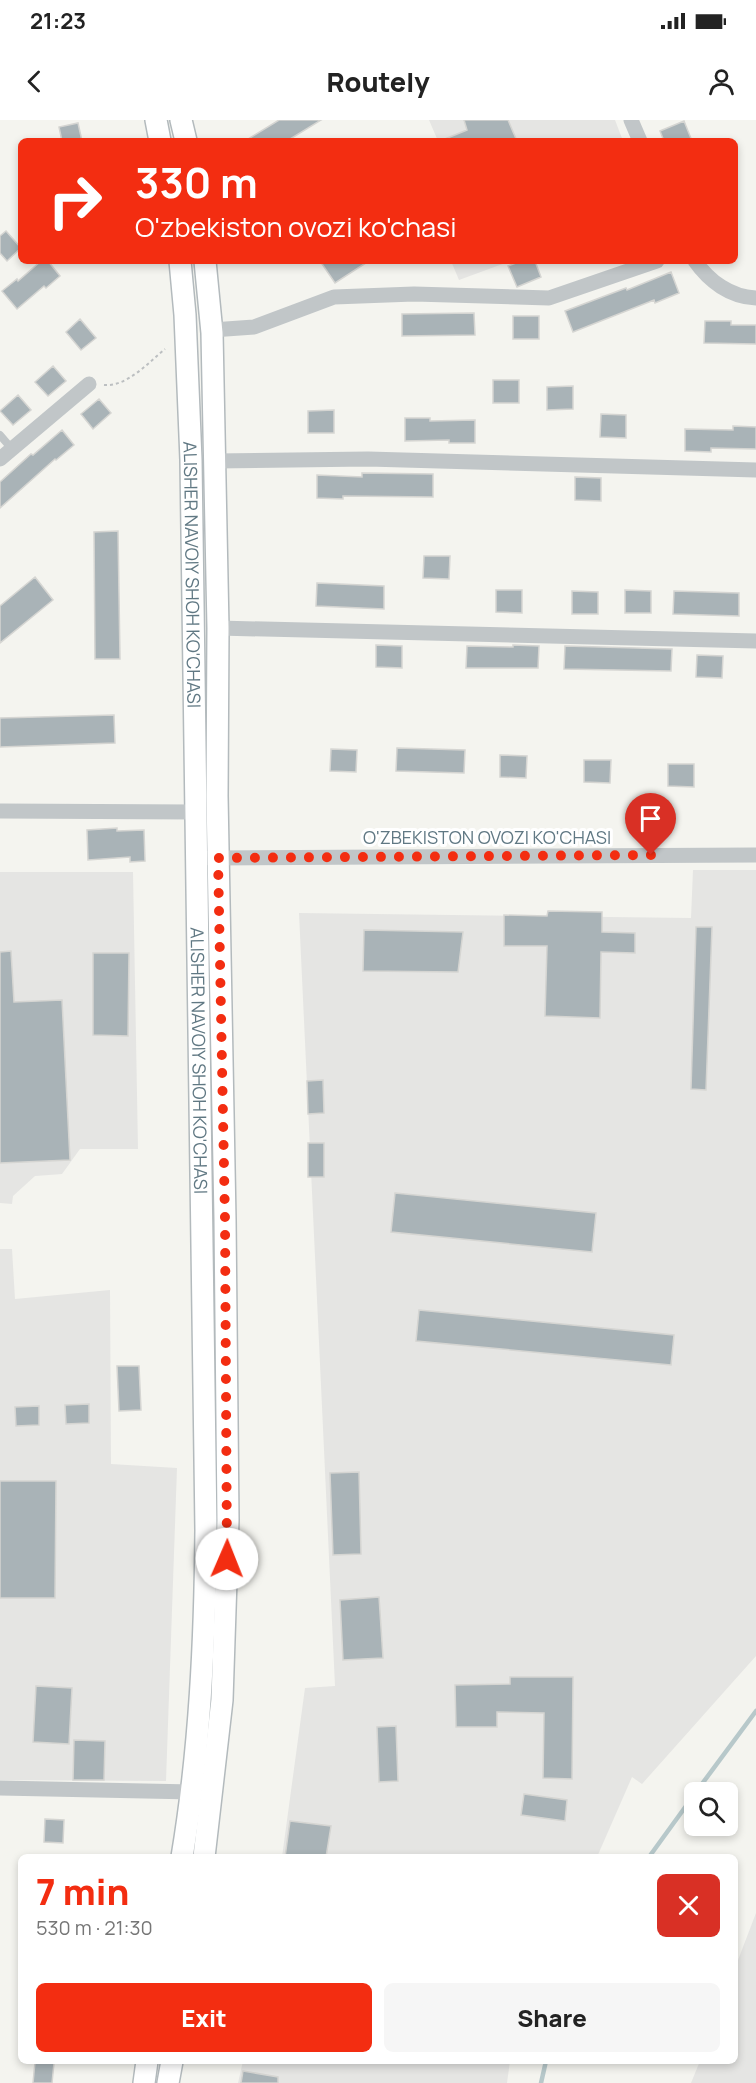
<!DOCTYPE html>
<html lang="en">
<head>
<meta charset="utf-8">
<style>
	body { margin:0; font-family:Manrope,sans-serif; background:#f6f6f6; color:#222; height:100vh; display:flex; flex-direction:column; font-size:22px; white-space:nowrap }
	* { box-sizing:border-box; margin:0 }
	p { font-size:20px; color:#767676 }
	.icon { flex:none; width:33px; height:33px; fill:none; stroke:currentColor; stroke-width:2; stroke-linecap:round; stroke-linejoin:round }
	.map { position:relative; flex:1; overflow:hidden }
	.side { position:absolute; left:18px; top:1734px; width:720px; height:210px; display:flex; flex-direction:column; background:#fff; border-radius:9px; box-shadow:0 3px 9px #0003 }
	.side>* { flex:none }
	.top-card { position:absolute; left:18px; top:18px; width:720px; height:126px; border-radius:9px; box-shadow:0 3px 9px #0003; background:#f32d11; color:#fff; overflow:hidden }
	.controls { position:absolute; left:684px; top:1662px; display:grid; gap:12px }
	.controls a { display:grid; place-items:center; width:54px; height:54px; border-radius:9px; background:#fff; box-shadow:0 3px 9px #0003; font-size:30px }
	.pin { position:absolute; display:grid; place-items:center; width:51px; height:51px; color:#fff; margin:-62px -26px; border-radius:50% 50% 50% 0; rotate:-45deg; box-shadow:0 0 6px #0007 }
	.pin .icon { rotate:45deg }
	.me { position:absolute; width:66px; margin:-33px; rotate:1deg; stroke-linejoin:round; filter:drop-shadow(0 0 4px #0008) }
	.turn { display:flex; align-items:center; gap:21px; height:126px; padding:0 18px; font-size:27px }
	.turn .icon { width:78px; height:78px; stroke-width:2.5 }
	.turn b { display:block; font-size:42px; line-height:51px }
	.round { display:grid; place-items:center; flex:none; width:63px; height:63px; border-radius:9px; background:#f6f6f6 }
	.headline { display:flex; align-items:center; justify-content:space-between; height:102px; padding:0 18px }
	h1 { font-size:36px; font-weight:800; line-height:45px; color:#f32d11 }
	.action { display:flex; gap:12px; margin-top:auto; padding:12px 18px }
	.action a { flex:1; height:69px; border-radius:9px; background:#f32d11; color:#fff; font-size:24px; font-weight:800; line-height:69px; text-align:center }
	.action a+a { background:#f6f6f6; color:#222 }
	.status { display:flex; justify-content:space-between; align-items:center; height:42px; padding:0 30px; background:#fff; direction:ltr }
	.status svg { height:16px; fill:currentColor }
	header { display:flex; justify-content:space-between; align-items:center; height:78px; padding:0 18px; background:#fff; font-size:27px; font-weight:800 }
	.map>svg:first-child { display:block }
	.built { fill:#e5e5e3 }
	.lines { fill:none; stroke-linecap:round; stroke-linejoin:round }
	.stream { stroke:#b7c8ca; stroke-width:4.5 }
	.building { fill:#a9b3b7; stroke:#d5d5d2; stroke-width:1.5 }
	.secondary-casing { stroke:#b3babd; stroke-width:24 }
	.path { stroke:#bcbfc1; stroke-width:2; stroke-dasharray:3 3; stroke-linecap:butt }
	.service { stroke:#c1c6c8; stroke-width:8 }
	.minor { stroke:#c1c6c8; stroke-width:15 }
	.secondary { stroke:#fff; stroke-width:21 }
	.route { stroke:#f32d11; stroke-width:10; stroke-dasharray:0 18 }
	.labels { text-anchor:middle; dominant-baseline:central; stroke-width:6; stroke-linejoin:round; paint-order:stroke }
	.street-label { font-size:18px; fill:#607883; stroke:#fff }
</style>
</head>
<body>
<div class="status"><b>21:23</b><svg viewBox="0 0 49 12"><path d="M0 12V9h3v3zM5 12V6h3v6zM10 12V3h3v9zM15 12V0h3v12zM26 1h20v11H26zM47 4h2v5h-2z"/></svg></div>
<header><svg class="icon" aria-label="back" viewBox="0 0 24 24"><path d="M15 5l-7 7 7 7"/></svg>Routely<svg class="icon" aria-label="person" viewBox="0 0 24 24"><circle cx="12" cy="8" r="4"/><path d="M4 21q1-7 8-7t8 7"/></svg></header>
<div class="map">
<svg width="756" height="1963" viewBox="0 0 756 1963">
	<rect width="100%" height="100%" fill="#f4f4ef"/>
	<!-- built -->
	<path class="built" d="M429,0H615L623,21H438Z
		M451,141H511L459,160Z
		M693,750H756V1536L642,1664L632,1657L597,1737H282L305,1568L335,1566L299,793L691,798Z
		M0,752H133L138,1029H80L62,1054L35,1056L13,1076L12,1084L0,1083Z
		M0,1129H12L15,1179L110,1170L111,1344L177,1348L166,1661L0,1660Z
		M756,1793V1963H691L700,1941H735V1848Z
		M243,1941H510L507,1963H238Z"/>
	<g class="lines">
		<!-- stream -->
		<path class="stream" d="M696,1672L756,1591
			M649,1737L694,1675
			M541,1963L546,1941"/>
	</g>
	<!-- building -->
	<path class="building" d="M279,0H321L287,21H245Z
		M464,0H508L517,21H440L467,10Z
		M684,1L692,21H664L660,11Z
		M78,3L82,21H62L59,7Z
		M6,111L21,128L7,141L0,133V116Z
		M41,141H48L60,156L46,168L44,166L17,189L2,171L17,159L18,161Z
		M320,141H369L335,163Z
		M521,141H535L541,157L517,167L508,146Z
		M671,152L679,173L655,183L654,180L573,212L565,191L626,168L627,170Z
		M474,193L475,215L402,216V194Z
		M513,196H539V219H513Z
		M80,199L96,218L81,230L66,212Z
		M705,201H731V205H756V224L704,223Z
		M53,246L66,261L48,276L35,262Z
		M493,260H519V283H493Z
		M573,266V289L547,290V267Z
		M18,275L31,290L13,305L0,291Z
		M99,279L111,293L93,309L81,294Z
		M334,290V313H308V291Z
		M601,294L626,295V318L600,317Z
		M405,298H430V301L475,300V323H449V320L405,321Z
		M733,306L756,307V329L711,328V332L685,331V309L733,310Z
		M62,310L74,325L56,340L55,339L0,388V362L31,334L33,335Z
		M362,353L433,354V377L343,376V379L317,378V355L362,357Z
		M575,357L601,358V381L575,380Z
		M118,411L120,539H95L94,412Z
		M424,436H450L449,459L423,458Z
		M35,457L53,480L0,523V486Z
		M317,463L384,466V489L316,486Z
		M496,470H522V493L496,492Z
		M625,470L651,471V493H625Z
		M572,471L598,472V494H572Z
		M674,471L739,473V496L673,494Z
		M376,525L402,526V548L376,547Z
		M513,525L539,526L538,548H466L467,526L513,527Z
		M565,526L672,529L671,551L564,549Z
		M697,535L723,536L722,558L696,557Z
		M114,595L115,623L0,627V598Z
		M397,628L465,630L464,653L396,651Z
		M331,629L357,630L356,652L330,651Z
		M500,635L527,636L526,658L500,657Z
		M584,640H611L610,663L584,662Z
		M668,644H694V667L668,666Z
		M117,708V711L144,710L145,741L130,742V737L88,740L87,710Z
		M548,791L602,792V812L635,813V833L601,832L600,898L545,896L547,826H504V795L547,796Z
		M696,807H712L706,970L691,969Z
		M364,810L463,812L458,852L363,851Z
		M11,831L14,882L62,880L70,1040L0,1043V832Z
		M93,833H129L128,916L93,915Z
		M323,960L324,993L308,994L307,961Z
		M308,1023H324V1057H308Z
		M395,1073L596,1093L592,1132L391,1112Z
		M419,1190L674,1215L671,1245L416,1221Z
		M117,1246H139L141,1290L119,1291Z
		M89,1284V1303L66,1304L65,1285Z
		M39,1286V1305L16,1306L15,1287Z
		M359,1352L361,1434L333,1435L330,1353Z
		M0,1361H56L55,1478H0Z
		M379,1477L383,1538L343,1540L340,1480Z
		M510,1557H573L572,1659L543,1658L544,1593L497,1592V1607H456L455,1565L510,1564Z
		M36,1566L72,1568L69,1624L33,1622Z
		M396,1606L398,1661L379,1662L377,1607Z
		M74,1620L105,1621L104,1660H73Z
		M524,1674L567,1680L565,1701L521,1695Z
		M45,1699L64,1700L63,1723L44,1722Z
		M290,1701L331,1706L326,1737H285Z
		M35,1942L54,1943L52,1963H33Z
		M243,1951L278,1957V1963H241Z"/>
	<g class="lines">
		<!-- secondary casing -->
		<g class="secondary-casing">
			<g id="secondary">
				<path d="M156,0L160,21"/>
				<path d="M181,0L186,21"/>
				<path id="s1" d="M180,141L185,195L191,340L206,1410C205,1520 200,1629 182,1737"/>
				<path d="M204,1737L222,1580L228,1400L225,1099L217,676L218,508L212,213L205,141"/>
				<path d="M144,1963L147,1941"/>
				<path d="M168,1963L172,1941"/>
			</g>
		</g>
		<!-- path -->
		<path class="path" d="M104,265C127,267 149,242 165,229"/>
		<!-- service -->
		<path class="service" d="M0,315L12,329"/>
		<!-- minor -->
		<path class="minor" d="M631,0L640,21
			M695,141C709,161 730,177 756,178
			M212,210L254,207L334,177L414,174L549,178L657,141
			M0,339L89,264
			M215,341L368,339L756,350
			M218,508L756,521
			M0,691L195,692
			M210,738L756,735
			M0,1668L193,1672"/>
		<!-- secondary -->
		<use href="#secondary" class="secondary"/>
	</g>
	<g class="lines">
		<!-- route -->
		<path class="route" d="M227,1439L225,1099L218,738L651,735"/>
	</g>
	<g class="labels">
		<!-- street labels -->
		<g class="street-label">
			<text stroke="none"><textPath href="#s1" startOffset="314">ALISHER NAVOIY SHOH KO'CHASI</textPath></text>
			<text x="487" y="717">O'ZBEKISTON OVOZI KO'CHASI</text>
			<text stroke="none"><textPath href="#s1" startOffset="800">ALISHER NAVOIY SHOH KO'CHASI</textPath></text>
		</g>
	</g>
</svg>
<div class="controls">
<a><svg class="icon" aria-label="search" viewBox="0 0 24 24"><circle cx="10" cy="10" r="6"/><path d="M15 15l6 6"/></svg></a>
</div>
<div class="pin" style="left:651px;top:735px;background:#d93025"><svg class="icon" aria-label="arrive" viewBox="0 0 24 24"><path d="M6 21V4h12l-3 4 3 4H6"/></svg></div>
<svg class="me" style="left:227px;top:1439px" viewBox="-20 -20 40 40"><circle r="19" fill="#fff"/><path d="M0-13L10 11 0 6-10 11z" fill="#f32d11"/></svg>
<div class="top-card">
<div class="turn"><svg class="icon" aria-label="right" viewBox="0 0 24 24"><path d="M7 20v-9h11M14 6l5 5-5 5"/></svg><div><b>330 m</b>O'zbekiston ovozi ko'chasi</div></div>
</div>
<section class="side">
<div class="headline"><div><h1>7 min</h1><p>530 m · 21:30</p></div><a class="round" style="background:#d93025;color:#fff"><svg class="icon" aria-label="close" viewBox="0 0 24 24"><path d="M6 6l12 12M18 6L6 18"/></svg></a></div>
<div class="action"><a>Exit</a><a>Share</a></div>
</section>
</div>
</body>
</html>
